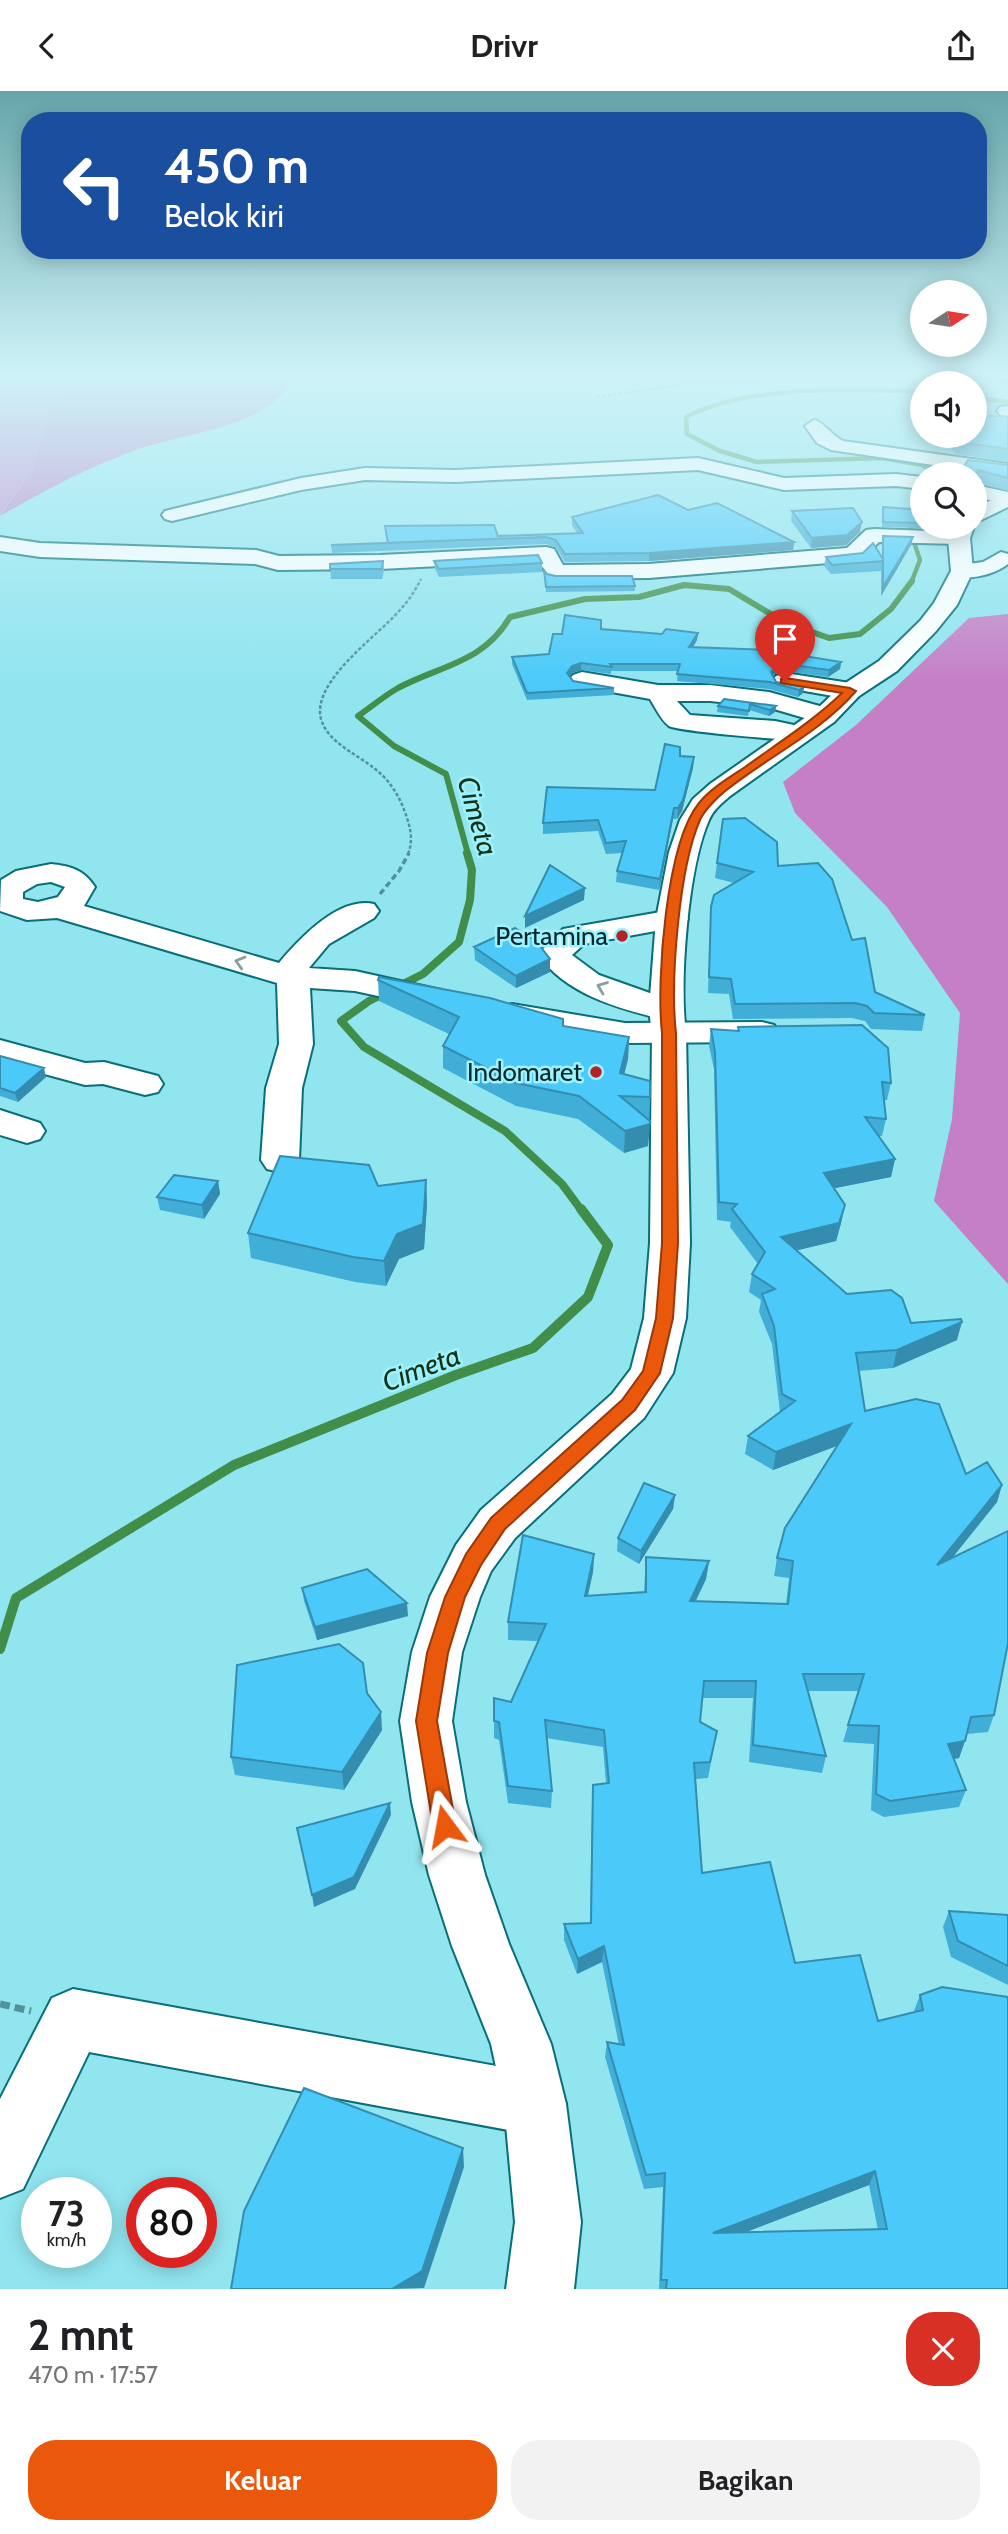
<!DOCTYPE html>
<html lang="id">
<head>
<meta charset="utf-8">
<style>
	body { margin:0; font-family:Cabin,sans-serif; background:#f2f2f2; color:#202124; height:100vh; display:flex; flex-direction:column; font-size:26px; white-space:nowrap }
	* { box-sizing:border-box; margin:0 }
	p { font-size:23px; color:#757577 }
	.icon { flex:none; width:38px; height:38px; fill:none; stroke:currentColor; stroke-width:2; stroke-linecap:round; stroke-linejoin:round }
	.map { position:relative; height:2198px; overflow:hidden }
	.side { display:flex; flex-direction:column; background:#fff; flex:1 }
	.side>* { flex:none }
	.hud { position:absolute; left:21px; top:21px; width:966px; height:147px; border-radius:28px; box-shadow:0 4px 18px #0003; background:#1a4fa0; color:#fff; overflow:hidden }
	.needle { width:46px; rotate:78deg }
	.fabs { position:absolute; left:910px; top:189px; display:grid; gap:14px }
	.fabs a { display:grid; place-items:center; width:77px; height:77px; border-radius:50%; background:#fff; box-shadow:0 4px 18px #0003; font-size:35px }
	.speed { position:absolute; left:21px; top:2086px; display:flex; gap:14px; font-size:35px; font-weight:700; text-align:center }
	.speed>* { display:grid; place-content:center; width:91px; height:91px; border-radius:50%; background:#fff; box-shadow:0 4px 18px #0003; line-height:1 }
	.speed small { font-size:18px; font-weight:400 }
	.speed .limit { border:10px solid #d22; background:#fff; color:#111 }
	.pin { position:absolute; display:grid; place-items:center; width:60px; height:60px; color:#fff; margin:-72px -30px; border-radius:50% 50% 50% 0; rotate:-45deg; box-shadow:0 0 7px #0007 }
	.pin .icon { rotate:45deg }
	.me { position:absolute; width:77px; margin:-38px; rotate:347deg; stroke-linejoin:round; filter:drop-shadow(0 0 5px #0008) }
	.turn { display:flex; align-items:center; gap:24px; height:147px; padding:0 28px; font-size:32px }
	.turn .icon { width:91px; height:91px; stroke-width:2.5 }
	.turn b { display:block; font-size:49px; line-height:60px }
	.round { display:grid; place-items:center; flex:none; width:74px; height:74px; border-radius:28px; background:#f2f2f2 }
	.head { display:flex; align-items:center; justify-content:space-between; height:119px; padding:0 28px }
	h1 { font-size:42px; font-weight:800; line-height:52px }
	.action { display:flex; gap:14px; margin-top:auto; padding:14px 28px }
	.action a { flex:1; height:80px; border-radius:28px; background:#ea580c; color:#fff; font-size:28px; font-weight:800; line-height:80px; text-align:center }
	.action a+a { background:#f2f2f2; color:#202124 }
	header { display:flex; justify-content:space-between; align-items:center; height:91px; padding:0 28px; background:#fff; font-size:32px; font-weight:800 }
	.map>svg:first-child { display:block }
	.green { fill:#cd88cf }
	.forest { fill:#c57fc6 }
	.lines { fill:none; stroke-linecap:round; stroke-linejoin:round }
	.stream-far3 { stroke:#408e4a; stroke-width:4.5 }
	.stream-far2 { stroke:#408e4a; stroke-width:6 }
	.stream-far1 { stroke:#408e4a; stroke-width:8 }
	.stream { stroke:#408e4a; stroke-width:10 }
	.minor-casing { stroke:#086e78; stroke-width:4 }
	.highway-casing { stroke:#086e78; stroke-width:4 }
	.path-far2 { stroke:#52929a; stroke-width:2.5; stroke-dasharray:3.5 2; stroke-linecap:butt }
	.path-far1 { stroke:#52929a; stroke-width:3.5; stroke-dasharray:6 3.5; stroke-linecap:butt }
	.path { stroke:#52929a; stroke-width:7; stroke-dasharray:10 5; stroke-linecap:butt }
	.minor { fill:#fff; fill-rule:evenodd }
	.highway { fill:#fff; fill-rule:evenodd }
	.wall { fill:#40aed6; fill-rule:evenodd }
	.shaded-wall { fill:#348dae }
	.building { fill:#4bcaf9; stroke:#348dae; stroke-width:2; fill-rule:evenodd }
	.oneway { stroke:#8d9ea0 }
	.route { fill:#ea580c; stroke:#983908; stroke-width:2 }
	.poi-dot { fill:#b32325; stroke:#9ef2fd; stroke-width:2.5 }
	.labels { text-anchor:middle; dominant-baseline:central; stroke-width:5; stroke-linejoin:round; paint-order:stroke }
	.poi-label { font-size:26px; fill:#02282c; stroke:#9ef2fd; text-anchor:end }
	.water-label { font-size:28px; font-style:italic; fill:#123216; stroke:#9ef2fd }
</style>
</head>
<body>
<header><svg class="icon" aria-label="back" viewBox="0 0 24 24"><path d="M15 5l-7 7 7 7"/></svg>Drivr<svg class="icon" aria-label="share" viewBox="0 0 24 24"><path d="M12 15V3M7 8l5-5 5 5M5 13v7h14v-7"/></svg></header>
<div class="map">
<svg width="1008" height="2198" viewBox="0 0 1008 2198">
	<rect width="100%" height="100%" fill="#91e5ef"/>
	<!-- green -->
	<path class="green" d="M0,284H93L50,319L32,380L0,424Z"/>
	<!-- forest -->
	<path class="forest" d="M93,284H297C264,340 191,339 136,359C88,376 44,400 0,425L32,380L50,319Z
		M1008,523V1193L934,1110L952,1028L960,922L887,816L795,722L783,691L856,634L969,527Z"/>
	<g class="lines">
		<!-- stream-far3 -->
		<path class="stream-far3" d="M922,301C854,297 747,294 686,326L687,343L720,360L757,371L883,367L922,374L940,383
			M975,307L1008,311
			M911,492L920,469C912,445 902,425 922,404"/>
		<!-- stream-far2 -->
		<path class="stream-far2" d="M468,763L446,683L394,655L358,625C371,616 384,605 398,597C441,574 483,572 510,526L585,508L639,506L684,494L729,498L784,531L829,547L860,543L891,518L912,490"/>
		<!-- stream-far1 -->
		<path class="stream-far1" d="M467,762L472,779L470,809L459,851L423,883L369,910L341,930L364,956L505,1040L562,1093L582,1120"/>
		<!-- stream -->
		<path class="stream" d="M0,1558L16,1507L234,1374L456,1284L533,1257L588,1206L608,1154L581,1118"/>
		<!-- minor casing -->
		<g class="minor-casing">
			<path id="minor" d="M996,284H1008V290Z
				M1008,315V325L1000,324L997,320L1000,316Z
				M814,329C825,332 832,345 843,350L1008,373V385L831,359L817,352L805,335Z
				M698,367L784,387L896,383L922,386V398L896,395L784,399L698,379L455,391L365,389L301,399L172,430L165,428L162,424L165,420L301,387L365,377L455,379Z
				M975,394L1008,401V413L975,406Z
				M874,438L959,441L967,442L970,447L967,452L959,453L879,451L861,468L853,470L649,487L556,488L548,486L539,470L380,478L278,479L255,473L40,466L0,460V446L40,452L256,459L279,465L380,464L546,456L554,458L563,474L649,473L847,457L866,439Z
				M1001,461L1008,463V473C993,484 972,489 954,485L951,480L954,475L983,471Z
				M582,581L658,594H710L769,601L834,619L838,625L834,631L825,633L767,616L710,610H677L690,624L775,630L808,637L812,643L808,649C798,651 676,640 669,635C661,629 655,616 650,608L573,594L569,589L573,584Z
				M785,582L850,592L859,595L863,600L859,605L850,608L776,595L772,590L776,585Z
				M51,773C71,775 84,779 95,796L84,815L279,872C300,847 339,805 374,813L379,820L374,827L329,853L309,877L355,880L441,899L446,906L441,913L429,916L355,900L310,897L313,953L302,997L299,1069L293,1078L280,1081L267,1078L261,1069L266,997L279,953L277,892L57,827L27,829L0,820L1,789L16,780ZM51,791L65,796L58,806L38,811L23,808V801L37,793Z
				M672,819L683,821L688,828L683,835L584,853L572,864L599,884L678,912L683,919L678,926L666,929C620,918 566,904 538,863L563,838Z
				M512,913L625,932L762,931L774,934L779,941L774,948L762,951L625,952L500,930L495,923L500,916Z
				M0,949L85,972L104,971L158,985L163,993L158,1001L145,1004L103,993L85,994L0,971Z
				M0,1019L40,1032L45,1040L40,1048L27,1052L0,1044Z
				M73,1898L535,1982L557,1991L566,2013L557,2035L535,2044L89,1961L23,2098L0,2107V2008L52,1907Z"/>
		</g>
		<!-- highway casing -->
		<g class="highway-casing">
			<path id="highway" d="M1008,401V416L975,432V417Z
				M952,436H974L970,447L973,480L957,514L936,540L897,580L859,605L834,631L730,705C722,712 713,719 709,729C688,776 679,891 686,942L690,1152L686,1227L673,1282L644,1327L515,1447L491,1480L480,1506L462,1561L452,1630L466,1711L485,1784L509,1853L551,1953L566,2013L581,2131L574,2198H506L515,2131L504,2013L491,1953L452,1855L429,1784L412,1711L400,1630L412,1561L430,1506L456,1454L481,1419L612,1303L631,1278L644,1227L650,1152L652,942L649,919L656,828L669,761L680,729L693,708L710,693L816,619L841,595L879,570L920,530L934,512L951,480L948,447Z"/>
		</g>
		<!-- path-far2 -->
		<path class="path-far2" d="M597,306L705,290H759L781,284
			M408,763C413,751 411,739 407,727C401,708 391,690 375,678C357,663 328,652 321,628C311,590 379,544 400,519C409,509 415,500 421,488"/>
		<!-- path-far1 -->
		<path class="path-far1" d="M380,803L399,780L409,762"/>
		<!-- path -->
		<path class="path" d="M0,1913L31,1920"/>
		<!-- minor -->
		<use href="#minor" class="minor"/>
		<!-- highway -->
		<use href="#highway" class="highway"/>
	</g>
	<!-- wall -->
	<path class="wall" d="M1008,326V371L956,363L941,345H975Z
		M968,369L1008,374V400L976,391L975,383Z
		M883,416L922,419V436L921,437L882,436Z
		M688,419L794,451L793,459L649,470L565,471L556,457L546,453L332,462L331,454L387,452L385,435L498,445L577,442L572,434V426Z
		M792,420L860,441L846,454L811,457L791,430Z
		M883,445L913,446L911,454L881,505V480L831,483L824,475L826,466H882Z
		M383,470L384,480L382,488H331L330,473Z
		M434,470L542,472V481L439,486L435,478Z
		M544,479L547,483L556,485L635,495V500L546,501Z
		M601,538L662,543L698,542L697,549L693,556L841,571L840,578L828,586L784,580L775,583L773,585L776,591L804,596L803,602L798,606L769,598L677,590L678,580H611V583L581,579L572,582L569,585L573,590L614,597V604L527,609L512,573V566L549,563L562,543Z
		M724,608L776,615L775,621L769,625L749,619L748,625L717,621L718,615Z
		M680,665L694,666L693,677L682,720L677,728H673L659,799L616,791L617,780L622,762L606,763L598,740L543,743V732L655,699Z
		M717,772L778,775L852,849L875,901L925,924L922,940L871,938L865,930L852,927L733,928L729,903L708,902L711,816L734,792L715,787Z
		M474,856L550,868V881L516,897L475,869Z
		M378,889L563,935L629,946L628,968L624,983L650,1006L648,1055L624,1062L578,1028L516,1015L443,977V955L449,943L379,910Z
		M738,936L891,992L887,1009H884L886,1028L882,1045H878L895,1068L891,1086L834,1097L845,1114L841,1132L836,1150L797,1159L847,1203L911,1232L957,1249L893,1277L859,1280L865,1320L966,1383L1002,1394L997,1411L952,1467L994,1624L988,1641L967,1643L959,1667L954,1668L966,1699L959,1716L884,1726L871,1719L874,1653L843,1651L858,1600H808L826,1665L822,1682L749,1671L753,1607H702L700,1631L717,1640L708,1687L696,1688L702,1782L795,1872L878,1930L914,1921V1920L920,1904L1008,2198H659L663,2096L644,2098L605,1966L607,1951L619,1954L602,1871L577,1883L564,1849V1833L590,1832L592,1711L593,1694L606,1692L603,1656L546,1647L552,1700L551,1717L508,1712L499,1649L494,1647V1607L511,1611L538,1550L508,1549V1531L594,1463L593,1481L587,1505L644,1501L646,1466L709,1470L706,1488L696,1510L786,1513L789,1487L774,1485L777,1467L837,1355L773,1379L745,1363L748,1345L780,1321L772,1253L759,1221L761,1209L749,1201L752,1183L758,1173L730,1136L731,1131L717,1129L714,978L709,955L711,938L738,940ZM869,2094L878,2139L745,2141Z
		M0,965L46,986L18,1011L0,1005Z
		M426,1089L427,1113L424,1158L399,1168L386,1195L355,1191L251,1167L248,1142L378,1095Z
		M218,1090L220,1103L204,1128L160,1119L157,1106Z
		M675,1404L673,1418L639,1473L617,1460L618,1447Z
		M302,1497L408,1525L317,1549L304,1510Z
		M367,1602L382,1639L344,1699L235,1684L231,1666Z
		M949,1820L1008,1824V1894L951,1866L943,1836Z"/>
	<!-- shaded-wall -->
	<path class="shaded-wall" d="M862,431L860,441L846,454L811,457L812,447Z
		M913,446L911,454L881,505L883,496Z
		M794,451L793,459L649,470V462Z
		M698,542L697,549L689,563V556Z
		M841,571L840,578L828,586L829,579Z
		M581,572V579L572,582L566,589L567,582L572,575Z
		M785,573L784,580L775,583L770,588L771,581L776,576Z
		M804,596L803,602L798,606L799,599Z
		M776,615L775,621L769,625L770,619Z
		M694,666L693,677L682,720L677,728L678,717Z
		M674,717L673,728L659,799L660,788Z
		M585,797L584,809L525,837V825Z
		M550,868V881L516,897V885Z
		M629,946L628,968L619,1004L620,982Z
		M44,977L46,986L18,1011L15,1002Z
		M650,1033L648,1055L624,1062L625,1040Z
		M895,1068L891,1086L821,1100L824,1082Z
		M426,1089L427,1113L424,1158L399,1168L386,1195L384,1170Z
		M218,1090L220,1103L204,1128L202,1114Z
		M845,1114L841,1132L836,1150L778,1164L781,1146Z
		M962,1231L957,1249L893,1277L897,1259Z
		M851,1333L847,1351L773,1379L776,1361Z
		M1002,1394L997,1411L932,1492L937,1474Z
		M675,1404L673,1418L639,1473L641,1460Z
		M594,1463L593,1481L584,1523L585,1505Z
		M709,1470L706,1488L687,1527L690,1510Z
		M407,1512L408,1525L317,1549L315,1536Z
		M381,1621L382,1639L344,1699L342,1681Z
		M965,1650L959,1667L942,1670L948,1653Z
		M390,1712L391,1724L355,1798L314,1816L312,1804Z
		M604,1855L602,1871L577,1883L578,1868Z
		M463,2057L464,2076L424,2197L392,2198Z
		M875,2080L869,2094L710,2155L713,2142Z"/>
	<!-- building -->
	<path class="building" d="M975,324L1008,326V358L958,351L953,345H975Z
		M968,369L1008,374V387L978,379L975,386V383H959Z
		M658,404L688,419L717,412L794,451L649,462L565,463L556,449L546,446L331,454L388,452L385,435L494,434L498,445L583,442L572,426Z
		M883,416L922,419V432L883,431Z
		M853,417L862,431L847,444L812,447L792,420Z
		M883,445L913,446L883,496V470L832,474L826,466L863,462L873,452L883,468Z
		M538,464L542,472L439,478L434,470Z
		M383,470L382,478H330V473Z
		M544,479L547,483L556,485H632L635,495L546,496Z
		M565,524L601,529V538L662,543L666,538L698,542L689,556L768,559L841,571L829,579L785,573L776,576L771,581L776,591L804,596L799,599L770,591L677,583L680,573H610L612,576L581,572L572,575L567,582L573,590L614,597L527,602L512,566L549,563L553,543H562Z
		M724,608L776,615L770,619L750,613L749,620L718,615Z
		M665,653L680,656V665L694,666L683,709L678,717H674L660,788L617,780L626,750L606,752L598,729L543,732L547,696L655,699Z
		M745,727L777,751L778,775L818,772L832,788L852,849L865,847L875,901L925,924L874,922L867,915L855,912L735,913L731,888L709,886L711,816L714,804L753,781L717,772L723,728Z
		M550,774L585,797L525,825Z
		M515,837L536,850L550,868L516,885L474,856Z
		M379,886L490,907L563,928V935L629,946L620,982L650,990V1006L620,1005L650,1030V1033L625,1040L579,1005L516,992L443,955L459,926L378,889Z
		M862,934L888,957L891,992L882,991L886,1028L865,1026L895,1068L824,1082L845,1114L839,1132L781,1146L847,1203L891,1199L902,1207L911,1232L961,1228L962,1231L897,1259L856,1262L865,1320L916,1308L939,1313L966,1383L987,1371L1002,1394L937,1474L1008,1440V1552L994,1624L971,1626L965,1650L948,1653L966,1699L890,1710L876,1703L879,1635L848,1634L864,1583H803L826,1665L753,1654L756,1590H704L700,1631L717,1640L710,1671L694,1672L702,1782L770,1771L795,1872L860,1864L878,1930L923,1919L920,1904L942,1896L1008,1906V2198H666L667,2189H661L665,2082L646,2084L607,1951L624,1954L604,1855L578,1868L564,1833L591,1832L593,1694L609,1692L604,1639L545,1629L552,1700L508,1695L499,1631L494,1630V1607L511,1611L546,1533L508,1531L523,1444L594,1463L585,1505L646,1501V1466L709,1470L690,1510L788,1513L793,1470L777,1467L785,1437L851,1333L776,1361L748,1345L795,1310L782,1303L774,1235L762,1203L775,1198L752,1183L765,1161L732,1118L737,1113L719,1111L715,961L711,938L739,940L738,936ZM875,2080L887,2138L713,2142Z
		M0,965L44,977L15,1002L0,997Z
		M280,1065L369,1074L378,1095L426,1089L423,1133L397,1143L384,1170L353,1166L248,1142Z
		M174,1084L218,1090L202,1114L157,1106Z
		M644,1392L675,1404L641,1460L618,1447Z
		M367,1478L407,1512L315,1536L302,1497Z
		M339,1553L363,1572L367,1602L381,1621L342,1681L231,1666L237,1574Z
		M390,1712L354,1786L312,1804L297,1737Z
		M949,1820L1008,1824V1875L958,1850Z
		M304,1997L463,2057L422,2180L392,2198H231L244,2120Z"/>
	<!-- one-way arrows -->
	<defs><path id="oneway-chevron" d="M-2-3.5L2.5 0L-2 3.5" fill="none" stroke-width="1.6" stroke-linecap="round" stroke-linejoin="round" transform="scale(1.75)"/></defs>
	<g class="oneway">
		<use href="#oneway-chevron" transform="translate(240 871) rotate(-164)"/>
		<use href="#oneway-chevron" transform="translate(602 896) rotate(-159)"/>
	</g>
	<!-- sky -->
	<linearGradient id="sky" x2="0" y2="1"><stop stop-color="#65a5a9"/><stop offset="0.48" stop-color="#cef3f8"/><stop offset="1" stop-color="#cef3f8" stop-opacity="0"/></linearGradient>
	<rect width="1008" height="591" fill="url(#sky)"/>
	<!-- route -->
	<path class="route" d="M785,587L850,597L856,600C820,642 767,666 724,701C715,709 705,718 700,729C679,777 670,890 676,942L678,1152L673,1227L660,1282L635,1319L505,1438L481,1474L465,1506L448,1562L437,1630L456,1735L453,1743L445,1746L437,1743L433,1735L416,1630L427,1562L445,1506L466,1463L491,1427L622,1309L643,1280L656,1227L662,1152V942C656,890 666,752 699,712C711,697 729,687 745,676C778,652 813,630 842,602L781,592V588Z"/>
	<!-- markers -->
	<g class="poi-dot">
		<circle cx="622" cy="845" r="7"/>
		<circle cx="596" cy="981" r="7"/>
	</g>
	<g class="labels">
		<!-- poi labels -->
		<g class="poi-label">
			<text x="608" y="845">Pertamina</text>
			<text x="582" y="981">Indomaret</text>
		</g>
		<!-- water labels -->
		<g class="water-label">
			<text transform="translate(478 725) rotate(74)">Cimeta</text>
			<text transform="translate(421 1277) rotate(-21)">Cimeta</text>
		</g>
	</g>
</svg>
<div class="fabs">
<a><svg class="needle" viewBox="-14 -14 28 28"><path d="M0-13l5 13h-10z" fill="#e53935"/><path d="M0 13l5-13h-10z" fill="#757577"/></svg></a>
<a><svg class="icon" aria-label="sound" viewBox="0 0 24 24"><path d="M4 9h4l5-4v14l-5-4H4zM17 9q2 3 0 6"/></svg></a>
<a><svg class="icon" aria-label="search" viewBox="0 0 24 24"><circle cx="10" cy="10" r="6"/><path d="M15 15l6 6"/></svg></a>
</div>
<div class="speed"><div>73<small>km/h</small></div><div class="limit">80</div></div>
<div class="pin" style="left:785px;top:590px;background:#d93025"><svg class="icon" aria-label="arrive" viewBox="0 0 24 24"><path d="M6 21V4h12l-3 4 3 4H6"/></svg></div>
<svg class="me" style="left:445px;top:1735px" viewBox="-20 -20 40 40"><path d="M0-17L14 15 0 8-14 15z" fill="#ea580c" stroke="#fff" stroke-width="4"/></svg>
<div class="hud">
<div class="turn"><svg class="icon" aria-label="left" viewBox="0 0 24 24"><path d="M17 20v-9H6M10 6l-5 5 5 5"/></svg><div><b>450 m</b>Belok kiri</div></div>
</div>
</div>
<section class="side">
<div class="head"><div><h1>2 mnt</h1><p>470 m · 17:57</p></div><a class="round" style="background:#d93025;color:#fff"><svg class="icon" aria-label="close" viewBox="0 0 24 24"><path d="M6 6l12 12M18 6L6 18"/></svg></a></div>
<div class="action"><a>Keluar</a><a>Bagikan</a></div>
</section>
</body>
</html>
